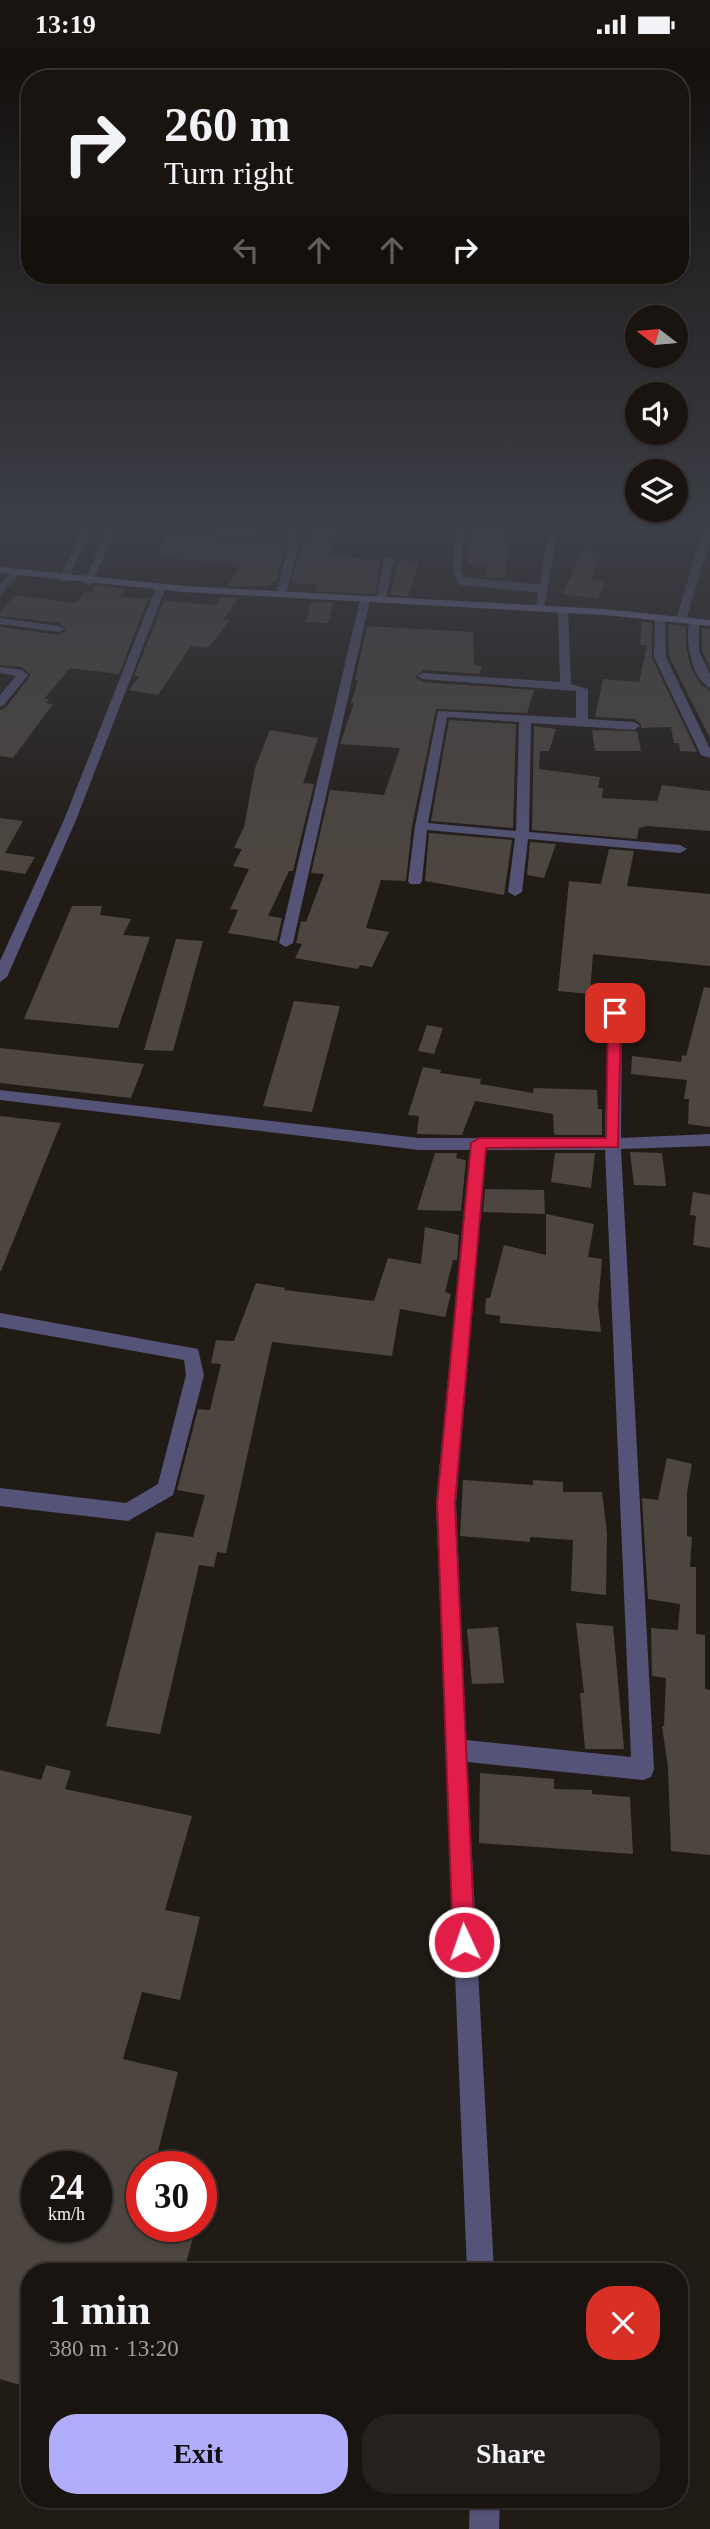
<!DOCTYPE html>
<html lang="en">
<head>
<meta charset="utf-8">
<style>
	body { margin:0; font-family:Georgia,serif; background:#26211e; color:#f1f3f6; height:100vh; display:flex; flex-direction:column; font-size:26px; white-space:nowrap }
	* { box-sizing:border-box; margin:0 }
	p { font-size:23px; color:#9f9e9f }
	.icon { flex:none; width:38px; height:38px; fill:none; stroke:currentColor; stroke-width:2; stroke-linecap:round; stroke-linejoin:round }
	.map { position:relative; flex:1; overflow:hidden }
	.side { position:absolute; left:21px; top:2214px; width:667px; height:245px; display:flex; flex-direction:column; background:#191410; border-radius:28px; box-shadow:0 2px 5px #0004,0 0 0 2px #373330 }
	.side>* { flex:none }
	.top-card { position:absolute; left:21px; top:21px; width:668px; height:214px; border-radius:28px; box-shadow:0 2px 5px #0004,0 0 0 2px #373330; background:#191410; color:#f1f3f6; overflow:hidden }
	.needle { width:46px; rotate:286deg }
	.fabs { position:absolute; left:625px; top:256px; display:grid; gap:14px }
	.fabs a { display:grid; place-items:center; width:63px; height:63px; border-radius:50%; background:#191410; box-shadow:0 2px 5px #0004,0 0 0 2px #373330; font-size:35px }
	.speed { position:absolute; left:21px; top:2102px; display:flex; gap:14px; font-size:35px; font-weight:700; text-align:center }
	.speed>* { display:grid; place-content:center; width:91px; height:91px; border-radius:50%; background:#191410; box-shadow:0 2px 5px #0004,0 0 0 2px #373330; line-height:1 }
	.speed small { font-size:18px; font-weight:400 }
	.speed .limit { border:10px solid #d22; background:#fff; color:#111 }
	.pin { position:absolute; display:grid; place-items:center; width:60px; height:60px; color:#fff; margin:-30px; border-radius:14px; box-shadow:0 4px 10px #0006 }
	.me { position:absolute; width:77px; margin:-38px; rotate:357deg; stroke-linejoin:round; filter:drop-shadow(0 0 5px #0008) }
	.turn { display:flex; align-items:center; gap:24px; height:147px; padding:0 28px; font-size:32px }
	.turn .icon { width:91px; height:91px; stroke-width:2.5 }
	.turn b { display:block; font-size:49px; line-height:60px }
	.lanes { display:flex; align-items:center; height:66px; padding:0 28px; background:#0003; justify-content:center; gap:35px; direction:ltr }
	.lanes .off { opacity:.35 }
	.round { display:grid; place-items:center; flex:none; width:74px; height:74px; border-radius:28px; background:#26211e }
	.summary { display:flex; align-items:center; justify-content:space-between; height:119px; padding:0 28px }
	h1 { font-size:42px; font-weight:600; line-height:52px }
	.action { display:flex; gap:14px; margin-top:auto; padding:14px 28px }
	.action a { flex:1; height:80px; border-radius:28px; background:#b0aefa; color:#111; font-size:28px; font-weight:600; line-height:80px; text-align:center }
	.action a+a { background:#26211e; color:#f1f3f6 }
	.status { display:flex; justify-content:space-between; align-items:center; height:49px; padding:0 35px; background:#191410; direction:ltr }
	.status svg { height:19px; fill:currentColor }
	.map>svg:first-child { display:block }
	.building { fill:#4d4640; fill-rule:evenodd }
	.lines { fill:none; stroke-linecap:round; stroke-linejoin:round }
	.lane { stroke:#555478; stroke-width:8 }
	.street { fill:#555478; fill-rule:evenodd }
	.secondary { fill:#7673ac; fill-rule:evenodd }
	.route { fill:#e11d48; stroke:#92132f; stroke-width:2 }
</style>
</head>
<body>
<div class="status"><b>13:19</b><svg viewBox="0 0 49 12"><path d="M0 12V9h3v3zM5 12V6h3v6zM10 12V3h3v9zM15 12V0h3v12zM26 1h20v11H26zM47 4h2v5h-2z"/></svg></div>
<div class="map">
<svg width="710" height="2480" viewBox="0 0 710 2480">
	<rect width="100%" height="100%" fill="#211b16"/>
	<!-- building -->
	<path class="building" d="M314,476H338L329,507L381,511L375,545L315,542L316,535L291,534L302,493L308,494Z
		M471,476H510L506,529L485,528L487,517L468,515Z
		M167,484L171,487L287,493L276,533H271L269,537H228L241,515L157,508Z
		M583,502L600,503L592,531L605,533L598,550L562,545Z
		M399,511L419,513L408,547L390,546Z
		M95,536L125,540L119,548L148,550L119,625L70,619L44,650H49L46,654L53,655L13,709L0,707V661L6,658L31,626L22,618L0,616V578L59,586L66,581L59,574L0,567V563L15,546L76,554L85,543L91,544Z
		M221,548L239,549L224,570L230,571L208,599L191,597L158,646L129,641L139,628L134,627L164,552L216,556Z
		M311,553L333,554L328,574L306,573Z
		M642,573L652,574V609L697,703L680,702L679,694H674L671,678L641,679V675L634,670L595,668L603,630L639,633L647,596H640Z
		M668,575L686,577V598L691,619L701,636L710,642V689L669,607Z
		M367,577L473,583L474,616L482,617L479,625L423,621L415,628L423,633L534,641L527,664L436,660L412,777L406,832L381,831L366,879L389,883L372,918L360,916L358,920L295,909L302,895L296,894L301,872L306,873L324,825L311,824L330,741L384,746L400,699L340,695L354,654H351L358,632L355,631Z
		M702,579L710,580V619L702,601Z
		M449,671L516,675L513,779L431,772Z
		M534,677L556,680L549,702H540L539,720L600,728L598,739H603L602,749L657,752L662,736L710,742V782L647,777L639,779L637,790L532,781Z
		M270,681L318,689L303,734L314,735L293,822H289L268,867L282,869L277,892L228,884L238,861L230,860L249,820L233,817L242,800L234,799L244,778L255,719Z
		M592,681L637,682L641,702H595Z
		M0,769L23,772L5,804L35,808L25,825L0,821Z
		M429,784L512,791L504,846L425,832Z
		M530,793L556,795L544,829L527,826Z
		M609,800L634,802L627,837L710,845V917L593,905L590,945L558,942L569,832L601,835Z
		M72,857H102L100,866L131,870L123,886L150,888L118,979L24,970Z
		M176,890L203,892L173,1002L144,1001Z
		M704,938L710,939V1078L688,1075L689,1050H684L687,1031L631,1025L632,1007L681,1013L682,1006L686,1007Z
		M294,952L340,957L312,1063L263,1057Z
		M427,976L443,979L434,1005L418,1002Z
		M0,999L144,1015L131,1049L0,1034Z
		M423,1018L441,1021L440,1024L481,1030L480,1035L533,1044L534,1039L597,1041L598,1060H602V1086H557L554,1085L553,1065L475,1052L462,1086L417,1085L419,1067L408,1066Z
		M0,1067L61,1074L1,1222H0Z
		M630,1103L662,1104L666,1137L634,1136Z
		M435,1104H457L456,1109L466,1111L461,1162L417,1161Z
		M555,1104H595L591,1139L551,1133Z
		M485,1140L544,1141L545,1165L483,1163Z
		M693,1143L710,1146V1199L693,1196L696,1167L690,1166Z
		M546,1165L594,1175L588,1208L602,1210L598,1257L601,1283L500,1274V1267L485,1265L486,1249H490L504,1196L546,1206Z
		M425,1178L459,1186L457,1211H453L445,1243L451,1245L445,1268L400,1260L392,1307L272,1293L226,1504L217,1503L214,1518L199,1516L160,1685L106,1677L156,1483L193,1488L205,1446L177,1441L198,1360L210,1361L221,1315L211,1314L216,1291L234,1292L256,1234L285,1239L284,1241L374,1252L388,1209L421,1215Z
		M667,1409L692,1415L687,1443V1487L692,1488L690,1518H696V1585L705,1586V1640L710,1641V1806L671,1802L668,1718L662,1677H664L666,1629L652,1627L651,1579L678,1581L680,1555L648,1550L642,1449L658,1451Z
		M463,1431L533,1436V1431L563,1433V1443H602L607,1484L606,1546L571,1542L573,1491L530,1488V1493L460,1487Z
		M576,1574L613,1577L624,1700H585L580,1644H584Z
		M498,1578L504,1634L472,1635L467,1580Z
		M46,1716L71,1722L65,1740L192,1767L165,1861L200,1868L180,1951L142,1943L123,2010L178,2023L154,2118H142V2177H196L184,2222H30V2339L0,2330V1721L41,1731ZM37,2118H96V2177H37Z
		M480,1724L554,1730V1740L592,1741V1745L630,1748L633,1805L479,1794Z"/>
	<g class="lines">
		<!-- lane -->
		<path class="lane" d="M459,476L457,521L461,532L543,540
			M42,478L87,480
			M64,529L89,476
			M89,532L113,476
			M540,559L554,476"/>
		<!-- street -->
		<path class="street" d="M294,476L303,477L286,545L281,548L276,545L290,490L171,484L166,481L171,478L291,484Z
			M704,476H710V490L686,571L677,573L676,571Z
			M389,507L394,510L386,551L381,554L376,551L384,510Z
			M13,521L22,523L0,546V536Z
			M161,535L166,538L76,771L7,928L0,933V912L64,771L156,538Z
			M365,548L370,551L293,894L286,898L279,894L360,551Z
			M563,558L568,561L571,635L588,640V670L634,673L640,677L634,681L531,674L529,783L680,796L687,800L680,804L528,790L522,843L515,847L508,843L515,789L427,781L422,832L420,835H410L408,832L415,777L438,662L576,669V642L423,630L417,627L423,624L560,633L558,561ZM447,668L519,673L516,782L428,774Z
			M660,565L665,568L666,608L710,700V709L701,706L654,608L655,568Z
			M0,569L59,577L64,580L59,583L0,575Z
			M690,570L699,572V602L710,625V639C691,630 684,588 690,570Z
			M0,618L22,621L28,626L4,656L0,658V646L16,627L0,624Z
			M615,959L622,964L621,1089L710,1085V1097L621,1100L654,1720L651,1728L643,1731L467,1713L494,2222H467L436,1454L470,1101H419L0,1051V1041L419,1089H605L608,964ZM486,1101H605L631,1708L466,1691L456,1454Z
			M0,1264L198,1300L204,1326L173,1446L128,1472L0,1457V1439L126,1454L158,1435L186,1326L184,1311L0,1278Z
			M470,2450H500L499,2480H469Z"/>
		<!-- secondary -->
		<path class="secondary" d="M0,518L184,537L604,560L710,571V577L604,566L184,543L0,524Z"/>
	</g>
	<!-- sky -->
	<linearGradient id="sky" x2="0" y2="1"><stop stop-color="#120f0c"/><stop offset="0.58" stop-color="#3d3f47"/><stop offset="1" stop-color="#3d3f47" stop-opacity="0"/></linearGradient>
	<rect width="710" height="823" fill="url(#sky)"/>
	<!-- route -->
	<path class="route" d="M615,959L621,964L618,1098L486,1099L455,1454L475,1893L472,1901L464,1904L456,1901L453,1893L437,1454L471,1094L479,1089H606L608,964Z"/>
</svg>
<div class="fabs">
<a><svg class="needle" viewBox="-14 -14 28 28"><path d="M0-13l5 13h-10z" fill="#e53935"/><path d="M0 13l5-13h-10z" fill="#9f9e9f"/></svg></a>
<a><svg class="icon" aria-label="sound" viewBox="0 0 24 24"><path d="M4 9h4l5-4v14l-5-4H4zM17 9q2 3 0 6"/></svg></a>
<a><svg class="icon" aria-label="layers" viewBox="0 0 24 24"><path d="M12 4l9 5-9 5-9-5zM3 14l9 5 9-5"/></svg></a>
</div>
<div class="speed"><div>24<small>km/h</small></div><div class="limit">30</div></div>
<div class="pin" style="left:615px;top:964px;background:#d93025"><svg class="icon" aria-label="arrive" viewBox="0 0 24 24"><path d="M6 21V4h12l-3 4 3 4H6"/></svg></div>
<svg class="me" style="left:464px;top:1893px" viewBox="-20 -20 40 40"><circle r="17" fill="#e11d48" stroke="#fff" stroke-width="3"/><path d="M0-11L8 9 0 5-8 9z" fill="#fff"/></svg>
<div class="top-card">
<div class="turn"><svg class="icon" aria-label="right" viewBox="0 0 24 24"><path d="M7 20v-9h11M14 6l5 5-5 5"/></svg><div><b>260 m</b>Turn right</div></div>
<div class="lanes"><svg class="icon off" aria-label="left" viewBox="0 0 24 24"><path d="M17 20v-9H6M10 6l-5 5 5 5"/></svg><svg class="icon off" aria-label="ahead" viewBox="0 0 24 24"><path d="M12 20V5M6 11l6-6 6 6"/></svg><svg class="icon off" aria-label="ahead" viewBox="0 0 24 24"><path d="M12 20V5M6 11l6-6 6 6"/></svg><svg class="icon" aria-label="right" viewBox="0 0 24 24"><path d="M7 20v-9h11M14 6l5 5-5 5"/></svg></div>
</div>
<section class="side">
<div class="summary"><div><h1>1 min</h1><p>380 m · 13:20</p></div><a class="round" style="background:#d93025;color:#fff"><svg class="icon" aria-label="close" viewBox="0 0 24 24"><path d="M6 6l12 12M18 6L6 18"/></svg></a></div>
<div class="action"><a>Exit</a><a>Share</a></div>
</section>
</div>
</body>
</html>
